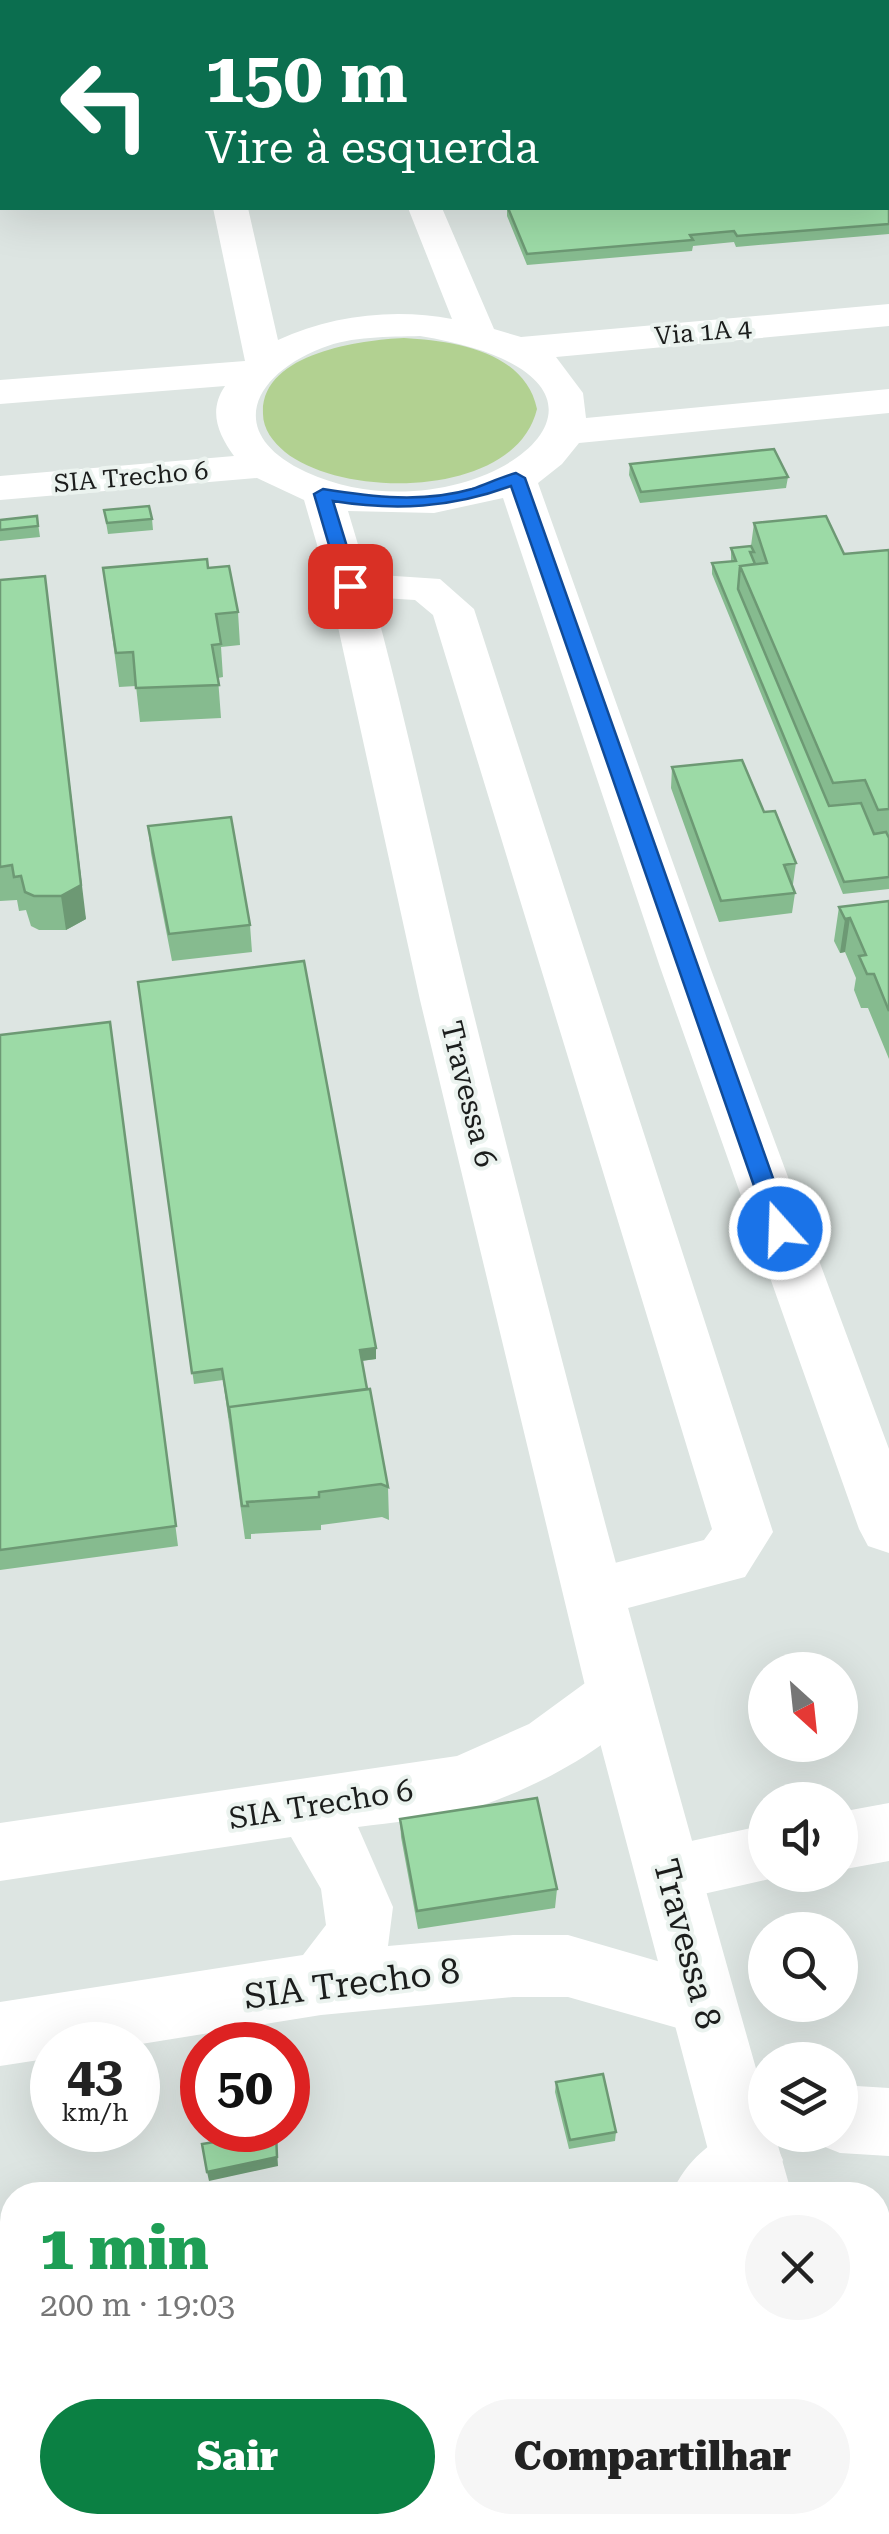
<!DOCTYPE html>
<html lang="pt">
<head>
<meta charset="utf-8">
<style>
	body { margin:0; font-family:"Roboto Serif",serif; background:#f6f6f6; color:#222; height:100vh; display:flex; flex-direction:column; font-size:38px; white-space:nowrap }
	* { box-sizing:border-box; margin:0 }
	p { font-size:32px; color:#767676 }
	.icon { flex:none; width:55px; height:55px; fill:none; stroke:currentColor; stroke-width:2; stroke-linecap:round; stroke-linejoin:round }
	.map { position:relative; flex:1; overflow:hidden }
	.details { position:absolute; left:0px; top:2182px; width:890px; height:352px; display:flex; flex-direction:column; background:#fff; border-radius:40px 40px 0 0; box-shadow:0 10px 40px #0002 }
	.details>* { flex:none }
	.top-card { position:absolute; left:0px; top:0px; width:890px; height:210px; box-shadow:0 10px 40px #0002; background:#0b6e4f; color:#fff; overflow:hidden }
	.needle { width:65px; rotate:153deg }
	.controls { position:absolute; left:748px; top:1652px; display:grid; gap:20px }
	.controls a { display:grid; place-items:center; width:110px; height:110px; border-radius:50%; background:#fff; box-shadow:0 10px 40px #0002; font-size:50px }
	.speed { position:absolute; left:30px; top:2022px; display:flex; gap:20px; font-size:50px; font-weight:700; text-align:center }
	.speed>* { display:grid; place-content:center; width:130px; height:130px; border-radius:50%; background:#fff; box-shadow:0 10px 40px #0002; line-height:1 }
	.speed small { font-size:25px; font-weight:400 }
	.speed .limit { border:15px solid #d22; background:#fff; color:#111 }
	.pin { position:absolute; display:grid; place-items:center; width:85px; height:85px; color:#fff; margin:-42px; border-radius:20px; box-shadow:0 5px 15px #0006 }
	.me { position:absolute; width:110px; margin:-55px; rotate:340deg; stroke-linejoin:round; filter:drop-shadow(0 0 8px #0008) }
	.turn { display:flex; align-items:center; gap:35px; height:210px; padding:0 40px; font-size:45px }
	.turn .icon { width:130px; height:130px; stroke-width:2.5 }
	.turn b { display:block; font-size:70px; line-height:85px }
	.round { display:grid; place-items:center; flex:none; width:105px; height:105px; border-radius:52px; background:#f6f6f6 }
	.overview { display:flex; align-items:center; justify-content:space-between; height:170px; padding:0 40px }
	h1 { font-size:60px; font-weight:800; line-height:75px; color:#1e9e55 }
	.action { display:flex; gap:20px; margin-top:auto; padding:20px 40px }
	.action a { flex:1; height:115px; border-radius:60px; background:#0b8043; color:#fff; font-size:40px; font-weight:800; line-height:115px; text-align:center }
	.action a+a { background:#f6f6f6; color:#222 }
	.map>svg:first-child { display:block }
	.green { fill:#b2d191 }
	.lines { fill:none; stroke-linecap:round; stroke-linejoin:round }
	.minor { fill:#fff; fill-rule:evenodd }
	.major { fill:#fff; fill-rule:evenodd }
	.wall { fill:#86bb8f }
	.shaded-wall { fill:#6d9974 }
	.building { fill:#9cdaa6; stroke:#6d9974; stroke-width:2.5 }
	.route { fill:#1a73e8; stroke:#114b97; stroke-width:2.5 }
	.labels { text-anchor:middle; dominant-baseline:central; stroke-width:8; stroke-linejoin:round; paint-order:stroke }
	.far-street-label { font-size:25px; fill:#1b1d1c; stroke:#ebf3ef }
	.street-label { font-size:30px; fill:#1b1d1c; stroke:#ebf3ef }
	.near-street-label { font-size:35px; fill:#1b1d1c; stroke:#ebf3ef }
</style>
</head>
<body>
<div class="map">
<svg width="889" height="2534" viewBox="0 0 889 2534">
	<rect width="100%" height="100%" fill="#dde5e2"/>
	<!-- green -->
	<path class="green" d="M404,338C454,341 525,351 537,409C516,498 345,500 285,452C273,442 263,429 263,414C260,353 361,340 404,338Z"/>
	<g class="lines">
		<!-- minor -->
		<path class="minor" d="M888,151H889V171H888Z
			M350,573L440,579L474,609L773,1532L745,1577L594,1617L572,1610L563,1592L572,1574L704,1540L712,1529L433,615L415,600L335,595L329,586L335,577Z
			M618,1667L640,1675L649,1694C624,1746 519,1796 464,1811C430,1820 393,1822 358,1827L393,1907L388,1946L513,1935H568L726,1981L736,2003L726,2025L702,2035L568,1997H513L321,2015L135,2045H52V2058L0,2066V2002L303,1955L326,1925L321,1889L291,1837L0,1881V1823L457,1756L529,1724L596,1675Z
			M889,1803V1861L840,1870V1812Z
			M765,1825V1875H787L668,1902L645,1893L635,1872L645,1851Z
			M840,2085L889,2088V2156L840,2153L815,2143L812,2135H840Z
			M747,2125L772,2136L783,2160L772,2184L760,2195H671C686,2160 712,2139 747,2125Z
			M707,2522H785L788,2534H710Z"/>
		<!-- major -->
		<path class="major" d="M146,0H178L179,2H148Z
			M314,0H346L347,2H316Z
			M213,208H248L278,340C331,315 395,308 452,319L408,208H442L494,329L521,337L889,304V326L556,357L583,393L586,418L889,389V413L579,443L562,464L538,483L710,967L889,1449V1553L868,1546L859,1529L660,967L503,498L434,513L348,511C397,671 430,837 470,999C561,1368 661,1735 765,2100V2135H775L792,2195H720L587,1694L420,1000L329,586L304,500L257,478L0,500V476L234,456C218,434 208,411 225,386L0,404V380L245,361ZM420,336C694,381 470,548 306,472C224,434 252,375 322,348C352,336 388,337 420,336Z
			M878,2509L886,2534H808L805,2522H878Z"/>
	</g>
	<!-- wall -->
	<path class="wall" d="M547,0H854L853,2H549Z
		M889,175V234L736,247L734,242L693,246L692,251L527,265L507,216V208H888Z
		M630,464L788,477L786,488L640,503L629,475Z
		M104,510L152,519L153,530L108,534Z
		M37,516L40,537L0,541V520Z
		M754,523L844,554L889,550V889L843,894L712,574V563L731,561V548L751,546Z
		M103,568H208L238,612L240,645L221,647L223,677L218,678L221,718L140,722L136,686L119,687Z
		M0,580L86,919L66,930H39L31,926L26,910L19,911L17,900L0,901Z
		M672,767L764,812L796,863L793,884H792L795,893L792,913L719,922L671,788Z
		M148,826L250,925L252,952L172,961L151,853Z
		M889,901V1059L868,1008H861L854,990L856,978L845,952L840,953L834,941L839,907Z
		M138,982L376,1359L362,1361L388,1487L389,1520L382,1517L321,1525V1530L251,1534V1539H245L223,1380L194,1384Z
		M110,1022L178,1546L0,1570V1035Z
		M400,1819L557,1889L555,1908L418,1929L401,1837Z
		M556,2082L616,2132L615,2141L569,2149L555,2092Z"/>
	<!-- shaded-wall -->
	<path class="shaded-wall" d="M804,0H854L853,2H804Z
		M45,576L86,919L66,930L61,896Z
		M850,918L845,952L840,953L845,919Z
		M376,1348V1359L360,1361V1350Z
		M276,2132L278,2166L209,2181L207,2172Z"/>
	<!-- building -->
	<path class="building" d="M573,0H825L827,2H575Z
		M888,175H889V224L737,236L734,231L690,235L693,240L527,254L508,208H888Z
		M774,449L788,477L641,492L630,464Z
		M149,506L152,519L107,523L104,510Z
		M37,516L38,526L0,530V520Z
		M826,516L844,554L889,550V809L878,810L865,780L833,783L740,566L767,563L754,523Z
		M751,546L754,552H750L755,564L740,566L738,589L829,806L861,803L874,834L886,832L889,838V877L844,882L712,563L736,561L731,548Z
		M207,559L208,568L229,566L238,612L216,614L221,644L212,645L219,685L136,688L133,652L116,653L103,568Z
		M45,576L81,885L61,896H34L25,892L21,876L14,877L12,865L0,867V580Z
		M742,760L764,812L775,811L796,863L784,865L795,893L721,901L672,767Z
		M231,817L250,925L169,934L148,826Z
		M889,901V1011L874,974H867L859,956L866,955L850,918L845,919L839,907Z
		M304,961L376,1348L360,1350L367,1389L229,1407L230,1418L222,1369L192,1373L138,982Z
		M110,1022L176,1526L0,1550V1035Z
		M370,1389L388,1487L381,1484L319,1492V1497L247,1502L248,1506H242L229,1407Z
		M537,1798L557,1889L417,1911L400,1819Z
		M603,2074L616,2132L570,2140L556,2082Z
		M276,2132L277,2157L207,2172L202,2144Z"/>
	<!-- route -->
	<path class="route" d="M516,473L525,478L791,1229L788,1235L780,1237L769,1229L511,486C451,508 395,511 333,501L359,586L350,591L341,586L314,494L323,489C372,497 423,503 472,489C487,484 501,477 516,473Z"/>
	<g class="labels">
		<!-- far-street labels -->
		<g class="far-street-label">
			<text transform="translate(703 332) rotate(-5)">Via 1A 4</text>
			<text transform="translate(131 477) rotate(-5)">SIA Trecho 6</text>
		</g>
		<!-- street labels -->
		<g class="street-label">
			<text transform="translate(469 1094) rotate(76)">Travessa 6</text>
			<text transform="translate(321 1804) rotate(-9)">SIA Trecho 6</text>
		</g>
		<!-- near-street labels -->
		<g class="near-street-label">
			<text transform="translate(687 1944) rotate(75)">Travessa 8</text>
			<text transform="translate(352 1984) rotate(-7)">SIA Trecho 8</text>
		</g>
	</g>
</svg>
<div class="controls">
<a><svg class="needle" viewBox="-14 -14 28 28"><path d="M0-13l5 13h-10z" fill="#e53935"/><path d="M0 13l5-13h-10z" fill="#767676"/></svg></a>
<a><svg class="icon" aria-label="sound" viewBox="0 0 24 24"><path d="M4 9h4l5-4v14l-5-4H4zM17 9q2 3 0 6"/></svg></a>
<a><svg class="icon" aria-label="search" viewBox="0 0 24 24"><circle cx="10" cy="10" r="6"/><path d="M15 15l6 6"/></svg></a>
<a><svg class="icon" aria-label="layers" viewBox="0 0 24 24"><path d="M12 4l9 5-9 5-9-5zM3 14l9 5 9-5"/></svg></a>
</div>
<div class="speed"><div>43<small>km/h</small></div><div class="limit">50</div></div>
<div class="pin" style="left:350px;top:586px;background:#d93025"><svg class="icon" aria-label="arrive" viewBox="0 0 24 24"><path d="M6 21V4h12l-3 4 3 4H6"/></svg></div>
<svg class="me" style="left:780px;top:1229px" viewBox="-20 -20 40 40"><circle r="17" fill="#1a73e8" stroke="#fff" stroke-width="3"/><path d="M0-11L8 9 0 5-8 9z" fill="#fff"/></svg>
<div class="top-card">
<div class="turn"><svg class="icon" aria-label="left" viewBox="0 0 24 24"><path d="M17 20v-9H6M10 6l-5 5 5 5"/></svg><div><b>150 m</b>Vire à esquerda</div></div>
</div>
<section class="details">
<div class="overview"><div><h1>1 min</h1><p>200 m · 19:03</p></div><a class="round"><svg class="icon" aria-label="close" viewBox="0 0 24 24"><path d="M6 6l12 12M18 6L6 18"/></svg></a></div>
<div class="action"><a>Sair</a><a>Compartilhar</a></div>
</section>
</div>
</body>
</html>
